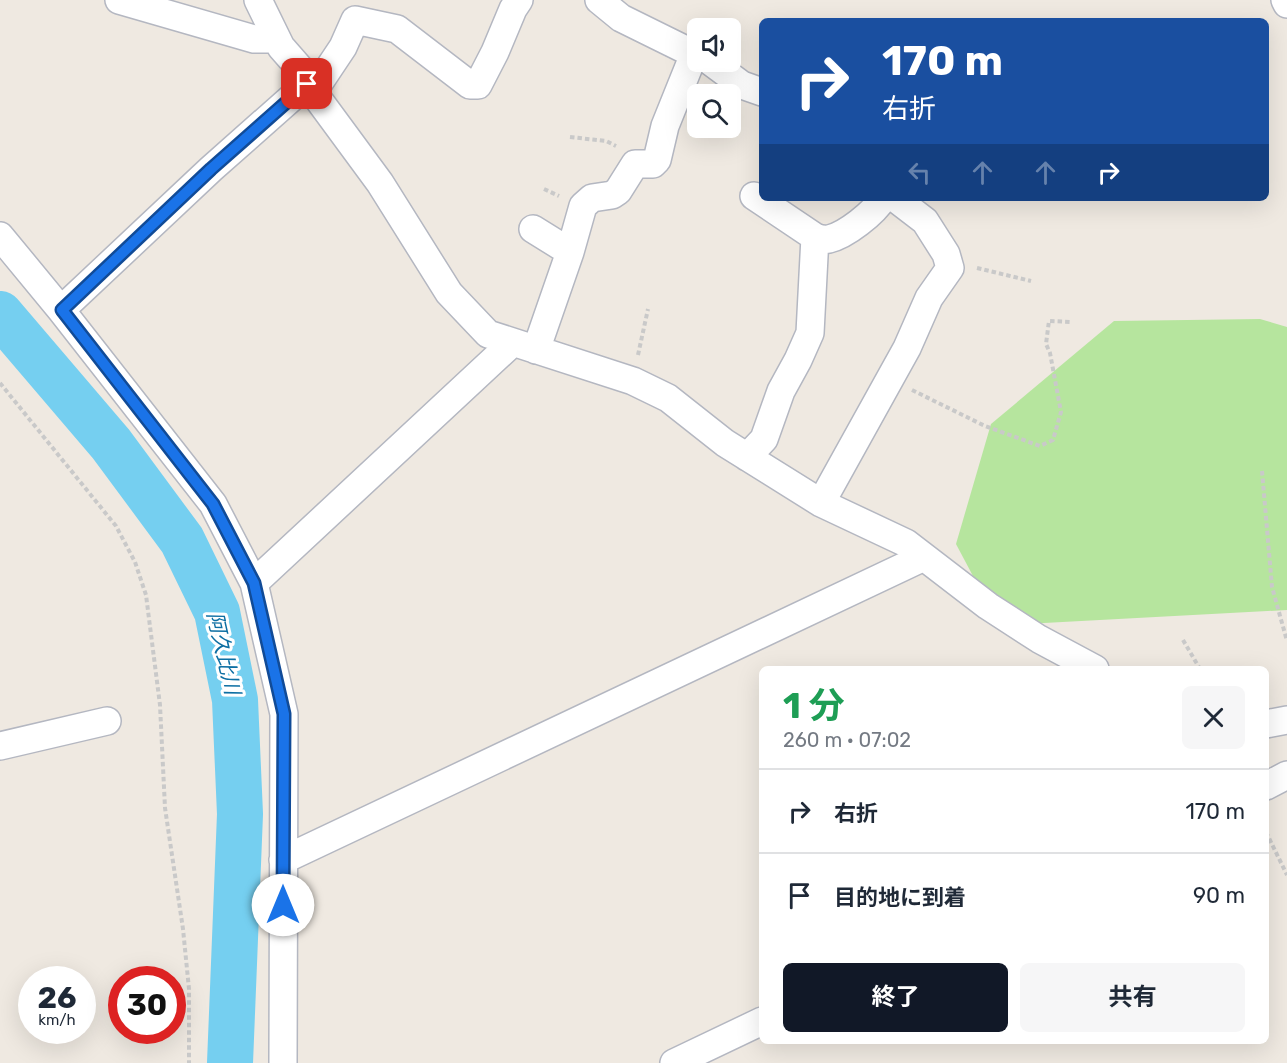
<!DOCTYPE html>
<html lang="ja">
<head>
<meta charset="utf-8">
<style>
	body { margin:0; font-family:Rubik,"Noto Sans JP",sans-serif; background:#f6f6f7; color:#1f2937; height:100vh; display:flex; flex-direction:column; font-size:22px; white-space:nowrap }
	* { box-sizing:border-box; margin:0 }
	p { font-size:20px; color:#747a83 }
	.icon { flex:none; width:33px; height:33px; fill:none; stroke:currentColor; stroke-width:2; stroke-linecap:round; stroke-linejoin:round }
	.map { position:relative; flex:1; overflow:hidden }
	.panel { position:absolute; left:759px; top:666px; width:510px; height:378px; display:flex; flex-direction:column; background:#fff; border-radius:9px; box-shadow:0 6px 24px #0002 }
	.panel>* { flex:none }
	.hud { position:absolute; left:759px; top:18px; width:510px; height:183px; border-radius:9px; box-shadow:0 6px 24px #0002; background:#1a4fa0; color:#fff; overflow:hidden }
	.controls { position:absolute; left:687px; top:18px; display:grid; gap:12px }
	.controls a { display:grid; place-items:center; width:54px; height:54px; border-radius:9px; background:#fff; box-shadow:0 6px 24px #0002; font-size:30px }
	.speed { position:absolute; left:18px; top:966px; display:flex; gap:12px; font-size:30px; font-weight:700; text-align:center }
	.speed>* { display:grid; place-content:center; width:78px; height:78px; border-radius:50%; background:#fff; box-shadow:0 6px 24px #0002; line-height:1 }
	.speed small { font-size:15px; font-weight:400 }
	.speed .limit { border:9px solid #d22; background:#fff; color:#111 }
	.pin { position:absolute; display:grid; place-items:center; width:51px; height:51px; color:#fff; margin:-26px; border-radius:12px; box-shadow:0 3px 9px #0006 }
	.me { position:absolute; width:66px; margin:-33px; rotate:0deg; stroke-linejoin:round; filter:drop-shadow(0 0 4px #0008) }
	.turn { display:flex; align-items:center; gap:21px; height:126px; padding:0 24px; font-size:27px }
	.turn .icon { width:78px; height:78px; stroke-width:2.5 }
	.turn b { display:block; font-size:42px; line-height:51px }
	.lanes { display:flex; align-items:center; height:57px; padding:0 24px; background:#0003; justify-content:center; gap:30px; direction:ltr }
	.lanes .off { opacity:.35 }
	.round { display:grid; place-items:center; flex:none; width:63px; height:63px; border-radius:9px; background:#f6f6f7 }
	.head { display:flex; align-items:center; justify-content:space-between; height:102px; padding:0 24px }
	h1 { font-size:36px; font-weight:700; line-height:45px; color:#1e9e55 }
	.action { display:flex; gap:12px; margin-top:auto; padding:12px 24px }
	.action a { flex:1; height:69px; border-radius:9px; background:#111827; color:#fff; font-size:24px; font-weight:700; line-height:69px; text-align:center }
	.action a+a { background:#f6f6f7; color:#1f2937 }
	ul { padding:0; list-style:none }
	li { display:flex; align-items:center; gap:18px; height:84px; padding:0 24px; border-top:2px solid #e0e1e3 }
	li div { flex:1 }
	li b { display:block; font-size:22px }
	li em { font-style:normal }
	.map>svg:first-child { display:block }
	.green { fill:#b6e59e }
	.lines { fill:none; stroke-linecap:round; stroke-linejoin:round }
	.river { stroke:#75cff0; stroke-width:46 }
	.minor-casing { stroke:#b4b7c1; stroke-width:30 }
	.path { stroke:#c9c9c9; stroke-width:4; stroke-dasharray:4.5 3; stroke-linecap:butt }
	.minor { stroke:#fff; stroke-width:27 }
	.route-casing { stroke:#114b97; stroke-width:15 }
	.route { stroke:#1a73e8; stroke-width:10 }
	.labels { text-anchor:middle; dominant-baseline:central; stroke-width:6; stroke-linejoin:round; paint-order:stroke }
	.water-label { font-size:21px; font-style:italic; fill:#0d6fa3; stroke:#fff }
</style>
</head>
<body>
<div class="map">
<svg width="1287" height="1063" viewBox="0 0 1287 1063">
	<rect width="100%" height="100%" fill="#efe9e1"/>
	<!-- green -->
	<path class="green" d="M1260,319L1287,327V610L1007,625L982,593L956,544L991,424L1114,321Z"/>
	<g class="lines">
		<!-- river -->
		<path class="river" d="M0,314L111,444L182,540L217,612L235,700L240,814L230,1063"/>
		<!-- minor casing -->
		<g class="minor-casing">
			<path id="minor" d="M119,0L254,39H277
				M258,0L281,47L302,71L313,92L380,183L449,293L488,334L633,381L668,398L725,443L821,503L906,543L988,606L1039,639L1095,669
				M599,0L621,18L698,56
				M1285,0L1287,4
				M711,62L742,85L762,92
				M313,92L343,47L355,20L397,29L470,85H478L495,52L513,9L519,0
				M533,229L570,252L536,350
				M0,236L61,310L213,504L254,583L284,714L283,1063
				M815,237C820,239 824,240 829,239C846,235 874,213 883,198
				M570,252L583,206L592,198L612,195L618,191L635,164H653L657,160L665,126L694,54
				M61,310L211,169L307,84
				M747,457L764,439L781,391L798,360L810,333L815,237L754,196
				M821,503L907,348L929,298L950,268L946,254L925,221L895,198
				M254,583L512,343
				M1266,724L1287,720
				M0,746L107,721
				M1266,786L1287,775
				M283,860L924,557
				M674,1063L762,1021"/>
		</g>
		<!-- path -->
		<path class="path" d="M570,137L606,141L616,146
			M544,189L559,196
			M977,268L1031,281
			M638,355L648,309
			M0,383L116,526L135,562L146,595L160,705L165,808L183,929L189,989V1063
			M912,390L985,426L1040,446L1053,440L1061,412L1050,353L1046,344L1049,321L1072,322
			M1262,471L1272,587L1287,641
			M1183,640L1200,669
			M1266,832L1287,875"/>
		<!-- minor -->
		<use href="#minor" class="minor"/>
	</g>
	<g class="lines">
		<!-- route casing -->
		<g class="route-casing">
			<path id="route" d="M283,905L284,714L254,583L213,504L62,310L211,169L307,84"/>
		</g>
		<!-- route -->
		<use href="#route" class="route"/>
	</g>
	<g class="labels">
		<!-- water labels -->
		<g class="water-label">
			<text transform="translate(224 653) rotate(77)">阿久比川</text>
		</g>
	</g>
</svg>
<div class="controls">
<a><svg class="icon" aria-label="sound" viewBox="0 0 24 24"><path d="M4 9h4l5-4v14l-5-4H4zM17 9q2 3 0 6"/></svg></a>
<a><svg class="icon" aria-label="search" viewBox="0 0 24 24"><circle cx="10" cy="10" r="6"/><path d="M15 15l6 6"/></svg></a>
</div>
<div class="speed"><div>26<small>km/h</small></div><div class="limit">30</div></div>
<div class="pin" style="left:307px;top:84px;background:#d93025"><svg class="icon" aria-label="arrive" viewBox="0 0 24 24"><path d="M6 21V4h12l-3 4 3 4H6"/></svg></div>
<svg class="me" style="left:283px;top:905px" viewBox="-20 -20 40 40"><circle r="19" fill="#fff"/><path d="M0-13L10 11 0 6-10 11z" fill="#1a73e8"/></svg>
<div class="hud">
<div class="turn"><svg class="icon" aria-label="right" viewBox="0 0 24 24"><path d="M7 20v-9h11M14 6l5 5-5 5"/></svg><div><b>170 m</b>右折</div></div>
<div class="lanes"><svg class="icon off" aria-label="left" viewBox="0 0 24 24"><path d="M17 20v-9H6M10 6l-5 5 5 5"/></svg><svg class="icon off" aria-label="ahead" viewBox="0 0 24 24"><path d="M12 20V5M6 11l6-6 6 6"/></svg><svg class="icon off" aria-label="ahead" viewBox="0 0 24 24"><path d="M12 20V5M6 11l6-6 6 6"/></svg><svg class="icon" aria-label="right" viewBox="0 0 24 24"><path d="M7 20v-9h11M14 6l5 5-5 5"/></svg></div>
</div>
<section class="panel">
<div class="head"><div><h1>1 分</h1><p>260 m · 07:02</p></div><a class="round"><svg class="icon" aria-label="close" viewBox="0 0 24 24"><path d="M6 6l12 12M18 6L6 18"/></svg></a></div>
<ul>
<li><svg class="icon" aria-label="right" viewBox="0 0 24 24"><path d="M7 20v-9h11M14 6l5 5-5 5"/></svg><div><b>右折</b></div><em>170 m</em></li>
<li><svg class="icon" aria-label="arrive" viewBox="0 0 24 24"><path d="M6 21V4h12l-3 4 3 4H6"/></svg><div><b>目的地に到着</b></div><em>90 m</em></li>
</ul>
<div class="action"><a>終了</a><a>共有</a></div>
</section>
</div>
</body>
</html>
